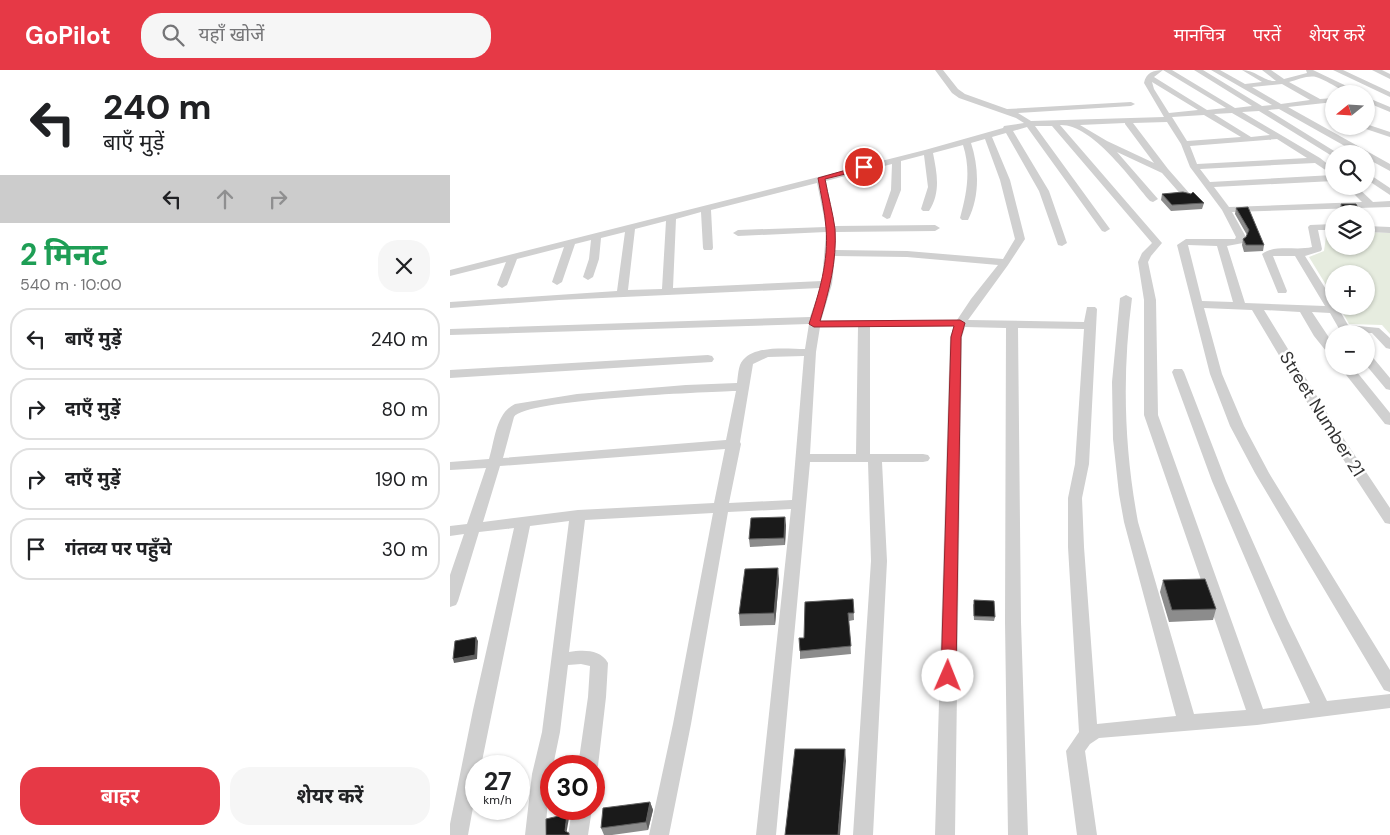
<!DOCTYPE html>
<html lang="hi">
<head>
<meta charset="utf-8">
<style>
	body { margin:0; font-family:"DM Sans","Noto Sans Devanagari",sans-serif; background:#f6f6f6; color:#202124; height:100vh; display:flex; flex-direction:column; font-size:19px; white-space:nowrap }
	* { box-sizing:border-box; margin:0 }
	p { font-size:16px; color:#757577 }
	.icon { flex:none; width:28px; height:28px; fill:none; stroke:currentColor; stroke-width:2; stroke-linecap:round; stroke-linejoin:round }
	.map { position:relative; flex:1; overflow:hidden }
	.panel { display:flex; flex-direction:column; background:#fff; width:450px }
	.panel>* { flex:none }
	.top-card { background:#fff; color:#202124; overflow:hidden }
	.needle { width:32px; rotate:252deg }
	.controls { position:absolute; left:875px; top:15px; display:grid; gap:10px }
	.controls a { display:grid; place-items:center; width:50px; height:50px; border-radius:50%; background:#fff; box-shadow:0 1px 4px #0004; font-size:25px }
	.speed { position:absolute; left:15px; top:685px; display:flex; gap:10px; font-size:25px; font-weight:700; text-align:center }
	.speed>* { display:grid; place-content:center; width:65px; height:65px; border-radius:50%; background:#fff; box-shadow:0 1px 4px #0004; line-height:1 }
	.speed small { font-size:12px; font-weight:400 }
	.speed .limit { border:8px solid #d22; background:#fff; color:#111 }
	.pin { position:absolute; display:grid; place-items:center; width:42px; height:42px; color:#fff; margin:-21px; border:2px solid #fff; border-radius:50%; box-shadow:0 1px 5px #0007 }
	.me { position:absolute; width:55px; margin:-28px; rotate:1deg; stroke-linejoin:round; filter:drop-shadow(0 0 4px #0008) }
	.turn { display:flex; align-items:center; gap:18px; height:105px; padding:0 20px; font-size:22px }
	.turn .icon { width:65px; height:65px; stroke-width:2.5 }
	.turn b { display:block; font-size:35px; line-height:42px }
	.lanes { display:flex; align-items:center; height:48px; padding:0 20px; background:#0003; justify-content:center; gap:25px; direction:ltr }
	.lanes .off { opacity:.35 }
	.round { display:grid; place-items:center; flex:none; width:52px; height:52px; border-radius:20px; background:#f6f6f6 }
	.head { display:flex; align-items:center; justify-content:space-between; height:85px; padding:0 20px }
	h1 { font-size:30px; font-weight:700; line-height:38px; color:#1e9e55 }
	.cta { display:flex; gap:10px; margin-top:auto; padding:10px 20px }
	.cta a { flex:1; height:58px; border-radius:20px; background:#e63946; color:#fff; font-size:20px; font-weight:700; line-height:58px; text-align:center }
	.cta a+a { background:#f6f6f6; color:#202124 }
	ul { padding:0; list-style:none }
	li { display:flex; align-items:center; gap:15px; height:62px; margin:0 10px 8px; padding:0 10px; border:2px solid #e0e0e0; border-radius:20px }
	li div { flex:1 }
	li b { display:block; font-size:19px }
	li em { font-style:normal }
	header { display:flex; align-items:center; gap:30px; box-sizing:border-box; height:70px; padding:0 25px; background:#e63946; color:#fff }
	header strong { font-size:24px }
	nav { display:flex; gap:28px; margin-inline-start:auto; font-size:18px }
	.search { width:350px; height:45px; background:#f6f6f6; display:flex; align-items:center; gap:12px; box-sizing:border-box; padding:0 18px; border-radius:20px; color:#757577; font-size:19px }
	main { display:flex; flex:1; min-height:0 }
	.map>svg:first-child { display:block }
	.green { fill:#e6ecdf }
	.lines { fill:none; stroke-linecap:round; stroke-linejoin:round }
	.street { fill:#d0d0d0; fill-rule:evenodd }
	.wall { fill:#8c8c8c }
	.shaded-wall { fill:#5f5f5f }
	.building { fill:#1a1a1a; stroke:#5f5f5f }
	.route { fill:#e63946; stroke:#96252e }
	.labels { text-anchor:middle; dominant-baseline:central; stroke-width:5; stroke-linejoin:round; paint-order:stroke }
	.street-label { font-size:18px; fill:#333; stroke:#fff }
</style>
</head>
<body>
<header>
<strong>GoPilot</strong>
<div class="search"><svg class="icon" aria-label="search" viewBox="0 0 24 24"><circle cx="10" cy="10" r="6"/><path d="M15 15l6 6"/></svg>यहाँ खोजें</div>
<nav><a>मानचित्र</a><a>परतें</a><a>शेयर करें</a></nav>
</header>
<main>
<section class="panel">
<div class="top-card">
<div class="turn"><svg class="icon" aria-label="left" viewBox="0 0 24 24"><path d="M17 20v-9H6M10 6l-5 5 5 5"/></svg><div><b>240 m</b>बाएँ मुड़ें</div></div>
<div class="lanes"><svg class="icon" aria-label="left" viewBox="0 0 24 24"><path d="M17 20v-9H6M10 6l-5 5 5 5"/></svg><svg class="icon off" aria-label="ahead" viewBox="0 0 24 24"><path d="M12 20V5M6 11l6-6 6 6"/></svg><svg class="icon off" aria-label="right" viewBox="0 0 24 24"><path d="M7 20v-9h11M14 6l5 5-5 5"/></svg></div>
</div>
<div class="head"><div><h1>2 मिनट</h1><p>540 m · 10:00</p></div><a class="round"><svg class="icon" aria-label="close" viewBox="0 0 24 24"><path d="M6 6l12 12M18 6L6 18"/></svg></a></div>
<ul>
<li><svg class="icon" aria-label="left" viewBox="0 0 24 24"><path d="M17 20v-9H6M10 6l-5 5 5 5"/></svg><div><b>बाएँ मुड़ें</b></div><em>240 m</em></li>
<li><svg class="icon" aria-label="right" viewBox="0 0 24 24"><path d="M7 20v-9h11M14 6l5 5-5 5"/></svg><div><b>दाएँ मुड़ें</b></div><em>80 m</em></li>
<li><svg class="icon" aria-label="right" viewBox="0 0 24 24"><path d="M7 20v-9h11M14 6l5 5-5 5"/></svg><div><b>दाएँ मुड़ें</b></div><em>190 m</em></li>
<li><svg class="icon" aria-label="arrive" viewBox="0 0 24 24"><path d="M6 21V4h12l-3 4 3 4H6"/></svg><div><b>गंतव्य पर पहुँचे</b></div><em>30 m</em></li>
</ul>
<div class="cta"><a>बाहर</a><a>शेयर करें</a></div>
</section>
<div class="map">
<svg width="940" height="765" viewBox="0 0 940 765">
	<rect width="100%" height="100%" fill="#fff"/>
	<!-- green -->
	<path class="green" d="M877,159L884,160V176H916V162L940,163V264L932,255L899,254L889,236H916V204H884V228L859,187L874,181Z"/>
	<g class="lines">
		<!-- street -->
		<path class="street" d="M485,0H493L508,19L515,24L557,39L681,32L685,34L681,36L568,43L581,51L714,47L694,13C696,3 703,0 713,0L704,7L757,40L776,38L713,0H722L785,38L802,36L744,0H753L812,36L822,35L761,0H770L795,14L812,12L792,0C806,0 814,12 826,11L812,0H821L834,9L857,3L856,0H863L909,22L910,24C892,24 882,12 866,7C858,5 847,10 839,12L870,29L884,28V32L838,37L940,94V101L916,88V84H909L829,39L818,40L889,84L882,86L809,41L792,42L870,88L884,99V111L764,117L779,137L912,132L896,116H906L923,132L940,131V137L782,142L796,167L793,173L777,176L795,233L875,236L845,186H823L837,221L836,223H828L812,184C824,174 847,181 862,177L858,157L860,155L884,154V160H868L872,179L871,181L855,186L884,232V236H887L898,255L929,258L940,268V279L936,278L922,263L892,264L880,243L862,242L884,275V287L880,286L864,266L850,242L814,240L884,354L940,438V454L935,453L870,354L802,240L754,238L772,304L794,356L819,403L940,600V622L934,620L805,403L780,356L760,304L727,175L736,169H785L786,167L772,140L740,97L731,74L717,52L683,53L718,99L740,124V128H734L712,103L667,82L708,129L703,132L700,131C680,108 642,54 610,55L712,173L701,186L698,192L706,230L708,345L813,639L860,633L821,549L762,411L722,302L724,299H732L734,302L776,411L837,549L877,631L940,624V638L807,655L649,668L640,674L635,681L647,765H627L616,681L629,662L618,477V428L625,394L634,259L568,258L571,552L578,765H558L555,552L556,258L515,257L512,267L505,765H485L500,267L504,256L420,257V384H473L478,385L480,388L478,391L473,392H432L437,491L423,765H403L421,491L418,392H360L326,765H306L341,439L278,442L241,654L219,765H199L223,654L263,443L135,450L119,582C133,580 150,579 158,593L156,627L148,696L144,702V696H128L138,627L140,596L131,594L118,595L110,662L103,696H101L95,765H75L82,704L92,662L119,451L80,456L31,696H26V721L18,765H0V754L23,640L64,458L29,462L8,531L6,535L0,537V505L14,464L0,466V456L17,454L36,398L0,400V392L39,389C45,369 46,343 65,334L127,324L236,315L287,313C288,307 288,295 293,290C306,275 337,279 355,279L359,254L0,265V259L360,247L370,218L109,230L0,238V232L167,221L175,162L151,168L149,189L143,207L138,210L133,207L139,189L141,170L125,174L112,212L107,215L102,212L114,177L67,189L57,215L52,218L47,215L56,192L0,206V200L475,80L553,58L554,56L574,53L566,48L509,28L502,23ZM702,12L748,40L719,43L704,19ZM832,14L860,30L831,34L802,17ZM782,43L820,65L801,67L764,44ZM754,45L791,67L737,71L722,47ZM675,53V54L704,93L657,71L630,55ZM585,56H602L702,173L692,183L688,192L694,230V345L796,640L744,644L688,452C674,377 672,304 682,228L676,225L670,228L662,312L663,369L669,424L674,452L726,646L647,654L634,477L632,428L639,394L647,239L645,237H637L634,252L518,250L558,195L575,169L560,110L542,67L556,63L589,121L608,175L612,176L617,173L599,121L563,61L577,57L652,161L655,162L660,159ZM535,69L550,110L565,169L553,189L457,181L385,180L386,162L485,161L490,158L485,155L385,156L376,111L442,94L441,120L432,146L437,149L440,148L451,120V91L474,85L478,117L471,139L473,141H479C491,122 487,104 483,83L513,75C521,100 517,123 510,148L512,150H518C530,127 529,97 521,73ZM827,69L857,88L747,94L740,76ZM865,93L883,105L760,112L750,99ZM367,113L376,157L288,160L283,163L288,166L376,162L372,211L223,218L226,149L251,142L253,178L254,180H262L263,178L261,140ZM216,151L212,219L178,220L185,159ZM738,175L767,176L783,232L752,231ZM385,186L457,187L548,195L521,229L507,250L371,251L382,214ZM370,257H408L406,384H360L366,282ZM354,286L342,430L279,433L291,374L290,372L303,294L318,287ZM286,321L276,370L53,388L64,347C75,329 256,322 286,321ZM275,379L264,433L128,440L33,452L50,396Z
			M883,0H893L940,22V27Z
			M922,0H932L940,4V9Z
			M916,27L940,37V42L916,32Z
			M916,54L940,62V67L913,58L912,56H916Z
			M916,102L940,118V125L916,109Z
			M916,156L940,157V163L916,162Z
			M916,283L920,284L940,308V320L936,319L916,295Z
			M258,285L262,286L264,289L262,292L0,308V300Z
			M889,296H902L940,343V355L935,354Z
			M122,739H142L138,765H118Z"/>
	</g>
	<!-- wall -->
	<path class="wall" d="M712,124L754,133L752,139L721,141L711,130Z
		M891,134L911,144H891L889,140Z
		M786,138L814,175L813,181L794,182L792,175L793,169L796,167L797,165L785,144Z
		M336,455L335,475L300,477L299,469Z
		M329,509L325,555L290,556L289,544Z
		M713,510L766,539L763,550L719,552L710,522Z
		M403,529L404,550L399,551L401,584L350,589V581L354,568Z
		M523,534L545,547L544,551L524,550Z
		M200,732L203,740L198,760L162,765H154L151,758Z"/>
	<!-- shaded-wall -->
	<path class="shaded-wall" d="M335,447L336,455L335,475L334,468Z
		M328,498L329,509L325,555L324,543Z
		M26,567L28,571L27,589L4,593L3,589Z
		M395,679L396,691L390,765H388Z
		M200,732L203,740L198,760L196,752Z
		M117,744L119,748L116,765L115,761Z"/>
	<!-- building -->
	<path class="building" d="M733,122L741,124L743,122L754,133L722,135L712,124Z
		M891,134H906L911,144H895Z
		M798,137L814,175H796L793,169L796,167L799,160L786,138Z
		M335,447L334,468L299,469L301,448Z
		M328,498L324,543L289,544L295,499Z
		M755,509L766,539L722,540L713,510Z
		M403,529L404,543H398L401,576L350,581L349,568H354L355,532Z
		M524,530L544,531L545,547L524,546Z
		M26,567L25,585L3,589L5,571Z
		M345,679H395L388,765H335Z
		M200,732L196,752L151,758L153,738Z
		M117,744L115,761L119,763V765H96V749Z"/>
	<!-- route -->
	<path class="route" d="M414,95L417,97L416,99L375,109C378,126 383,143 385,159C387,191 379,221 370,251L510,250L515,253L511,267L506,606L504,610L498,611L493,610L491,606L501,267L504,256L364,257L359,254C369,223 379,191 376,158C375,142 371,125 368,108Z"/>
	<g class="labels">
		<!-- street labels -->
		<g class="street-label">
			<text transform="translate(872 344) rotate(58)">Street Number 21</text>
		</g>
	</g>
</svg>
<div class="controls">
<a><svg class="needle" viewBox="-14 -14 28 28"><path d="M0-13l5 13h-10z" fill="#e53935"/><path d="M0 13l5-13h-10z" fill="#757577"/></svg></a>
<a><svg class="icon" aria-label="search" viewBox="0 0 24 24"><circle cx="10" cy="10" r="6"/><path d="M15 15l6 6"/></svg></a>
<a><svg class="icon" aria-label="layers" viewBox="0 0 24 24"><path d="M12 4l9 5-9 5-9-5zM3 14l9 5 9-5"/></svg></a>
<a>+</a>
<a>−</a>
</div>
<div class="speed"><div>27<small>km/h</small></div><div class="limit">30</div></div>
<div class="pin" style="left:414px;top:97px;background:#d93025"><svg class="icon" aria-label="arrive" viewBox="0 0 24 24"><path d="M6 21V4h12l-3 4 3 4H6"/></svg></div>
<svg class="me" style="left:498px;top:606px" viewBox="-20 -20 40 40"><circle r="19" fill="#fff"/><path d="M0-13L10 11 0 6-10 11z" fill="#e63946"/></svg>
</div>
</main>
</body>
</html>
